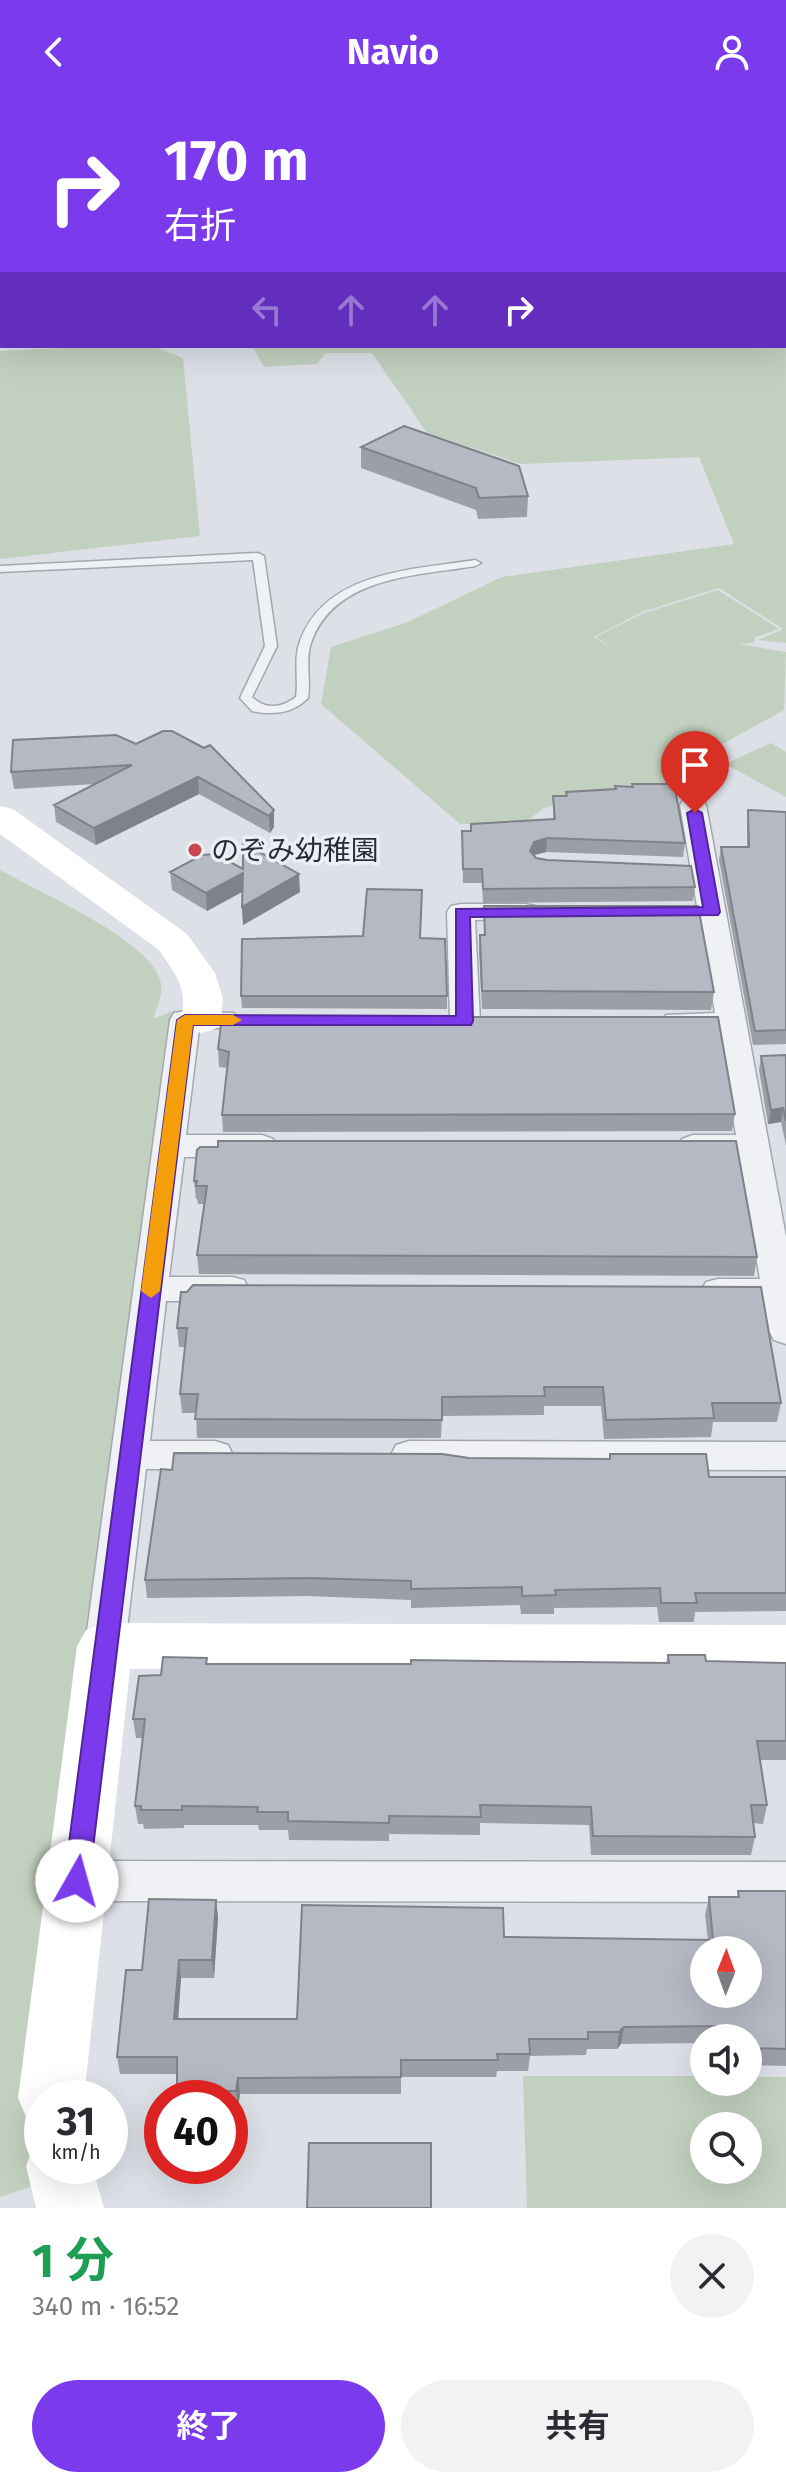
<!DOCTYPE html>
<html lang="ja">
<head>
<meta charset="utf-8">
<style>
	body { margin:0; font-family:"Fira Sans","Noto Sans JP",sans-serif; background:#f2f2f3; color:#2b2b33; height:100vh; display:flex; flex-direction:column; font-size:30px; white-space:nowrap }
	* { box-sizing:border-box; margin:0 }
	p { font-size:26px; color:#7c7c81 }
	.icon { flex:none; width:44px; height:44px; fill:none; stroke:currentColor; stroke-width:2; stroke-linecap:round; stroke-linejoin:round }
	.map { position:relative; height:2104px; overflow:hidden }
	.panel { display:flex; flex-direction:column; background:#fff; flex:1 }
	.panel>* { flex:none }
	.guide { position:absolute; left:0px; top:0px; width:786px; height:244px; box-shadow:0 8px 32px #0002; background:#7c3aed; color:#fff; overflow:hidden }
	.needle { width:52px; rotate:1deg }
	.fabs { position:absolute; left:690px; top:1832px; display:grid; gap:16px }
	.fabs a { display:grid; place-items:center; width:72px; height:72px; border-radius:50%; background:#fff; box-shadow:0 8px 32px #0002; font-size:40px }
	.speed { position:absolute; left:24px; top:1976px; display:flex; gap:16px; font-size:40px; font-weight:700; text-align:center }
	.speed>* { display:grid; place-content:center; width:104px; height:104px; border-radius:50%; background:#fff; box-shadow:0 8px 32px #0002; line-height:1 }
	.speed small { font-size:20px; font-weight:400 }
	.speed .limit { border:12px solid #d22; background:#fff; color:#111 }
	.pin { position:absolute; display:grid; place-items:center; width:68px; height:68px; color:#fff; margin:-82px -34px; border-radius:50% 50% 50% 0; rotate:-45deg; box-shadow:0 0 8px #0007 }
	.pin .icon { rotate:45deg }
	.me { position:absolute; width:88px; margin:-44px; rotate:7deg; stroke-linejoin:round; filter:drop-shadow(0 0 6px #0008) }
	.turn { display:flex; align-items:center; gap:28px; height:168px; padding:0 32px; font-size:36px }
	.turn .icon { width:104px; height:104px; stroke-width:2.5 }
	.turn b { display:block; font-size:56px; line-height:68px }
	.lanes { display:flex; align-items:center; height:76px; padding:0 32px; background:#0003; justify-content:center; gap:40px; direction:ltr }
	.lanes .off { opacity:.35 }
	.round { display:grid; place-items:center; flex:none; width:84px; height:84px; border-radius:42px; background:#f2f2f3 }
	.headline { display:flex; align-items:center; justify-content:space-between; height:136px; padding:0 32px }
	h1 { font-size:48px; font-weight:700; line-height:60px; color:#1e9e55 }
	.cta { display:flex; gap:16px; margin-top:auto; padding:16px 32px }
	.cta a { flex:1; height:92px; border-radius:48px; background:#7c3aed; color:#fff; font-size:32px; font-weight:700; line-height:92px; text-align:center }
	.cta a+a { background:#f2f2f3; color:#2b2b33 }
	header { display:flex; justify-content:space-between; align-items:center; height:104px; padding:0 32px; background:#7c3aed; color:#fff; font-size:36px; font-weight:700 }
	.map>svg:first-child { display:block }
	.green { fill:#c2d0bf; fill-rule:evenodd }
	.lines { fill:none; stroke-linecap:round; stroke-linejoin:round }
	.stream { stroke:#9aacc5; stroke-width:6 }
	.highway-tunnel { stroke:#b9bcc5; stroke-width:23; stroke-dasharray:23 11; stroke-linecap:butt }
	.lane-casing { stroke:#a3a7b0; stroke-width:3 }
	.street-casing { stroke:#a3a7b0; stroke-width:3 }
	.lane { fill:#f0f1f5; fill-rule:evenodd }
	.street { fill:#f0f1f5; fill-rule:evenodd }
	.secondary { fill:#fff; fill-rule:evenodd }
	.wall { fill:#9c9fa8 }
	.shaded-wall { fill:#7f8288 }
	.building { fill:#b5b9c3; stroke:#7f8288; stroke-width:2; fill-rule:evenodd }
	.route { fill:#7c3aed; stroke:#51269a; stroke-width:2 }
	.slow { fill:#f59e0b }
	.poi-dot { fill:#c74751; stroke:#edeff4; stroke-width:3 }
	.labels { text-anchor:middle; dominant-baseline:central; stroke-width:7; stroke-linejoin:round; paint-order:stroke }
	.poi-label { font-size:28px; fill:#282e3c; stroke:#edeff4; text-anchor:start }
</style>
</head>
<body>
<header><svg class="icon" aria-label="back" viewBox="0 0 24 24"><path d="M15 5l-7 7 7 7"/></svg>Navio<svg class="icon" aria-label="person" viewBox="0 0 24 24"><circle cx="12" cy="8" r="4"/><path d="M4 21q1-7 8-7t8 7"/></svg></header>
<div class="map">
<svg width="786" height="2104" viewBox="0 0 786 2104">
	<rect width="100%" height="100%" fill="#dde0e7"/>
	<!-- green -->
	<path class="green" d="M164,0H786V539L758,536L783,525L719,484L642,508L594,533L619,550L596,533L644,509L718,486L779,525L756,533L753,539L739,540L786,548L784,606L667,671V678L649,684L561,699L544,704L523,720H460L321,600L331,543L408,518L502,473L734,440L699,353L521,360L427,329L372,249H326L317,260L264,263L252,242H784V2Z
		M101,242H153L183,254L200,432L0,455V247Z
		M771,639L786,648V693L725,660Z
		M0,766C37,787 145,834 159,873C165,887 158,901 153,915L175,906L24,1991L26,2033L36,2081L0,2093Z
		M523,1972H704V1978H748V1973H786V2104H527ZM704,2022H748V2066H704Z"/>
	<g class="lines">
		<!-- stream -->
		<path class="stream" d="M0,2L14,0"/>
		<!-- highway-tunnel -->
		<path class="highway-tunnel" d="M102,0L111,2
			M237,0L246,2"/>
		<!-- lane casing -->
		<g class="lane-casing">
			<path id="lane" d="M78,0H87L88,1L80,2Z
				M258,449L264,452L277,542L252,593C265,606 282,604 296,593C299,575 293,555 300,537C326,467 412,466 475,456L481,459L475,462C417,472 334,472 311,539C305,556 311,576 308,594C293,610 272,611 252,607L240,594L265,542L253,456L0,468V462Z"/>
		</g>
		<!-- street casing -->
		<g class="street-casing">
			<path id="street" d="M693,693L702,695L706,701L786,1133V1240L774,1236L769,1227L764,1199H718L706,1196L701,1187L706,1178L718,1175H760L739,1053H693L682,1049L677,1042L682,1035L693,1031H736L718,927L666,925L662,918L666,911L715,909L680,701L684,695Z
				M461,800H525L535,802L539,808L535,814L475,816L480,917L476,924L465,926L454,924L450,917L447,808L451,802Z
				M185,907L234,909L238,916L234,923L199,925L186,1031H262L273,1035L278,1042L273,1049L262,1053H184L169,1173H232L244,1176L249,1185L244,1194L232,1197H166L150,1337H215L228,1341L233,1351L228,1361L215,1365H146L125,1542L119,1554L105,1559L91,1554L85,1542L170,916L174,909Z
				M409,1337L786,1338V1366L409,1365L396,1361L391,1351L396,1341Z
				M77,1757L786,1758V1798L77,1797L61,1791L55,1777L61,1763Z"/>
		</g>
		<!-- lane -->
		<use href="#lane" class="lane"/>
		<!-- street -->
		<use href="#street" class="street"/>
		<!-- secondary -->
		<path class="secondary" d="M0,702L13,705L187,830L215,869L223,894L221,916L215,925L201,929L187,925C179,913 184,907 183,894C181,875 169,861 159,846L0,730Z
			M105,1519L786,1521V1567L130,1565L84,1994H42V2023L28,2017L18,1994L77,1542L86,1526Z
			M42,2036V2062H92L104,2104H36L26,2062L35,2038Z"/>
	</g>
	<!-- wall -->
	<path class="wall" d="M361,343L528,392L527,413L478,415L476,406L361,364Z
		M116,631L274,706V723L270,729L199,690L96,741L56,718L54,701L95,680L14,685L11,668Z
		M632,680L685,739L683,753L546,748L534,751L536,754L695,783L693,797L483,799L482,779H463L462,727H471V720L553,715V692H566L615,685L632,683Z
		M748,706L786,708V940L753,941L719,756L721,743H747V719Z
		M243,765L300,788L243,821L242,787L207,807L172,786L170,768Z
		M484,802L714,888L711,906L482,905L479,848L480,831H484Z
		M420,834L447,892V905L242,904L241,892Z
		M218,945L735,1010L732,1027L223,1028L222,1011L227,964L219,963Z
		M786,951V1042L781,1018L768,1020L759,966L761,952Z
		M194,1077L757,1153L754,1172L199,1170L197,1151L204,1100H198L197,1095H196Z
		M181,1188L781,1299L777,1318H713L711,1333L604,1335L601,1302H544V1311L442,1312L441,1334H197L196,1309H182L180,1290L185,1243H179L177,1224Z
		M610,1350L709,1373H786V1507L695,1508L694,1518H659L657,1503L554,1504V1510H521L520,1501L411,1504V1496L307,1492L147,1494L145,1476L469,1354L609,1355Z
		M668,1551L706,1557L786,1559V1656H760L767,1701L763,1720L753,1719L755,1733L751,1751H591L589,1721L480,1719V1731L389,1730V1737L289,1736L288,1726H259L258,1721H184V1724L144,1725L143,1720H138L135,1702L143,1634H136L133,1615L161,1571L207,1560L666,1559Z
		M738,1787H786V1962L748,1961V1934H704V1939L621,1940L617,1945H587L586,1951L530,1952L528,1967H497L496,1973H401V1990H240L238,2003H230V1994H178L177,1970H120L117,1953L142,1866L216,1796L218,1813L214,1874H181L178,1915H297L504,1833L708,1836L705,1811L709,1793H737Z"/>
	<!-- shaded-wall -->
	<path class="shaded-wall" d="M198,673L199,690L96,741L94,724Z
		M274,706V723L270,729L269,712Z
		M547,734L546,748L534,751L530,747L534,738Z
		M243,769L244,787L207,807L206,789Z
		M299,770L300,788L243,821L242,803Z
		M783,1004L781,1018L768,1020L771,1006Z
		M216,1796L218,1813L214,1874L212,1856Z
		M179,1856L181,1874L177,1932L174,1915Z
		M624,1923L621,1940L617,1945L619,1928Z
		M238,1974L240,1990L238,2003L236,1987Z"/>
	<!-- building -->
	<path class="building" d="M404,322L519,362L528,392L479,394L476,384L361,343Z
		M163,627H172L204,644L210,641L274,706L269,712L198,673L94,724L54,701L132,661L11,668L13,636L116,631L136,640Z
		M632,680H674L685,739L547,734L534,738L530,747L536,754L547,756L691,762L695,783L483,785L482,765H463L462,727H471V720L555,715L553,692H567L566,688L616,685L615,682L633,683Z
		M748,706L786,708V926L755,927L721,743H749Z
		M243,739L299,770L242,803L243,769L206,789L170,768L202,751L215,750L243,765Z
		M367,785L422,786L420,834L445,835L447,892H241L242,835L363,832Z
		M484,802H698L714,888L482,887L480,831H485Z
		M222,913H718L735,1010L222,1011L229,948L218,945Z
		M786,951V1017L783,1004L771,1006L761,952Z
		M218,1037H736L757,1153L197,1151L207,1082H196L197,1077H194L197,1046L200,1043H218Z
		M193,1181L761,1183L781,1299H712L714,1314L606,1316L603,1283H544L545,1292L442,1293V1316L195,1315L198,1290H180L187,1224H177L181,1188H187Z
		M174,1349L442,1350L469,1354L610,1355V1350H706L709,1373H786V1489H695L697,1499H661L660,1484L555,1486L556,1491L522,1492V1483L411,1485V1477L307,1474L145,1476L161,1365L172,1366Z
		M668,1551H705L706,1557L786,1559V1637H757L767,1701H751L755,1733L593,1732L591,1703L480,1701L481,1713L389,1712V1719L288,1717V1708H257L258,1703L182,1702V1706H141V1702H135L145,1615H133L139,1572L161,1571L163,1553L207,1554L206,1560H411V1556L669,1559Z
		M738,1787H786V1945L748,1944V1934H723L722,1922L624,1923L619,1928H588V1935H529L530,1950H497L498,1956H401V1973L238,1974L236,1987H177V1953H117L126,1866H142L149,1795L216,1796L212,1856H179L174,1915H297L302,1801L503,1804L504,1833L713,1836L709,1793H739ZM704,1846H748V1890H704Z
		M309,2039H431V2104H307Z"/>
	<!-- route -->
	<path class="route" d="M695,705L702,709L720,808L718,811L470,813L473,917L471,921H193L89,1777L86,1785L77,1788L68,1785L64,1777L177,916L185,911L456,912V805L703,803L687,709Z"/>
	<!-- slow -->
	<path class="slow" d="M185,911H233L242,916L233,921H193L160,1187L151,1194L141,1187L177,916Z"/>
	<!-- markers -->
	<circle class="poi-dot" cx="195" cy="746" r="8"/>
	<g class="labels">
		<!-- poi labels -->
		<g class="poi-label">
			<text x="211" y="746">のぞみ幼稚園</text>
		</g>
	</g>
</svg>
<div class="fabs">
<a><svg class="needle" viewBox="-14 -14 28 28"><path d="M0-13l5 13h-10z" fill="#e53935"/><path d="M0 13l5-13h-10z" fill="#7c7c81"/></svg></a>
<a><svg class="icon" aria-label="sound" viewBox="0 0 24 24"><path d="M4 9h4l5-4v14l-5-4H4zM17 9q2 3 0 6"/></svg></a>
<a><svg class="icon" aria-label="search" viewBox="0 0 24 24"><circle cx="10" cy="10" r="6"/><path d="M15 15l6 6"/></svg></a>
</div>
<div class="speed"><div>31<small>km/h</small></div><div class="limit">40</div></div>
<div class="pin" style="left:695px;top:709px;background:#d93025"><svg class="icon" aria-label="arrive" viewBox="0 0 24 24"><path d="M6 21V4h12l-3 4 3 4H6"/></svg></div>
<svg class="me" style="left:77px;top:1777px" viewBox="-20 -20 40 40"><circle r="19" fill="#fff"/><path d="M0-13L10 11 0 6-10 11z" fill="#7c3aed"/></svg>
<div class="guide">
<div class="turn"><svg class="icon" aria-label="right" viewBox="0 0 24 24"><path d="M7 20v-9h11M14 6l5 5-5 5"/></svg><div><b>170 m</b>右折</div></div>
<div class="lanes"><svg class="icon off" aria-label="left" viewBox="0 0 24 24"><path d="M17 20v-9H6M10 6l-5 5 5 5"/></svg><svg class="icon off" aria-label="ahead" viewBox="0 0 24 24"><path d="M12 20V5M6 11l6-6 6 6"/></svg><svg class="icon off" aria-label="ahead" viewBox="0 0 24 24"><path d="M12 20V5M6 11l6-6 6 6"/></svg><svg class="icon" aria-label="right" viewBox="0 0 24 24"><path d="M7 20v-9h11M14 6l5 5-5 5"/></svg></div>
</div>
</div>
<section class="panel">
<div class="headline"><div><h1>1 分</h1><p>340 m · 16:52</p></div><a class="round"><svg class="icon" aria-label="close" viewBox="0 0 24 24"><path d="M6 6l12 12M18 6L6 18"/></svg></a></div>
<div class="cta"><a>終了</a><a>共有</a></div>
</section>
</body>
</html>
